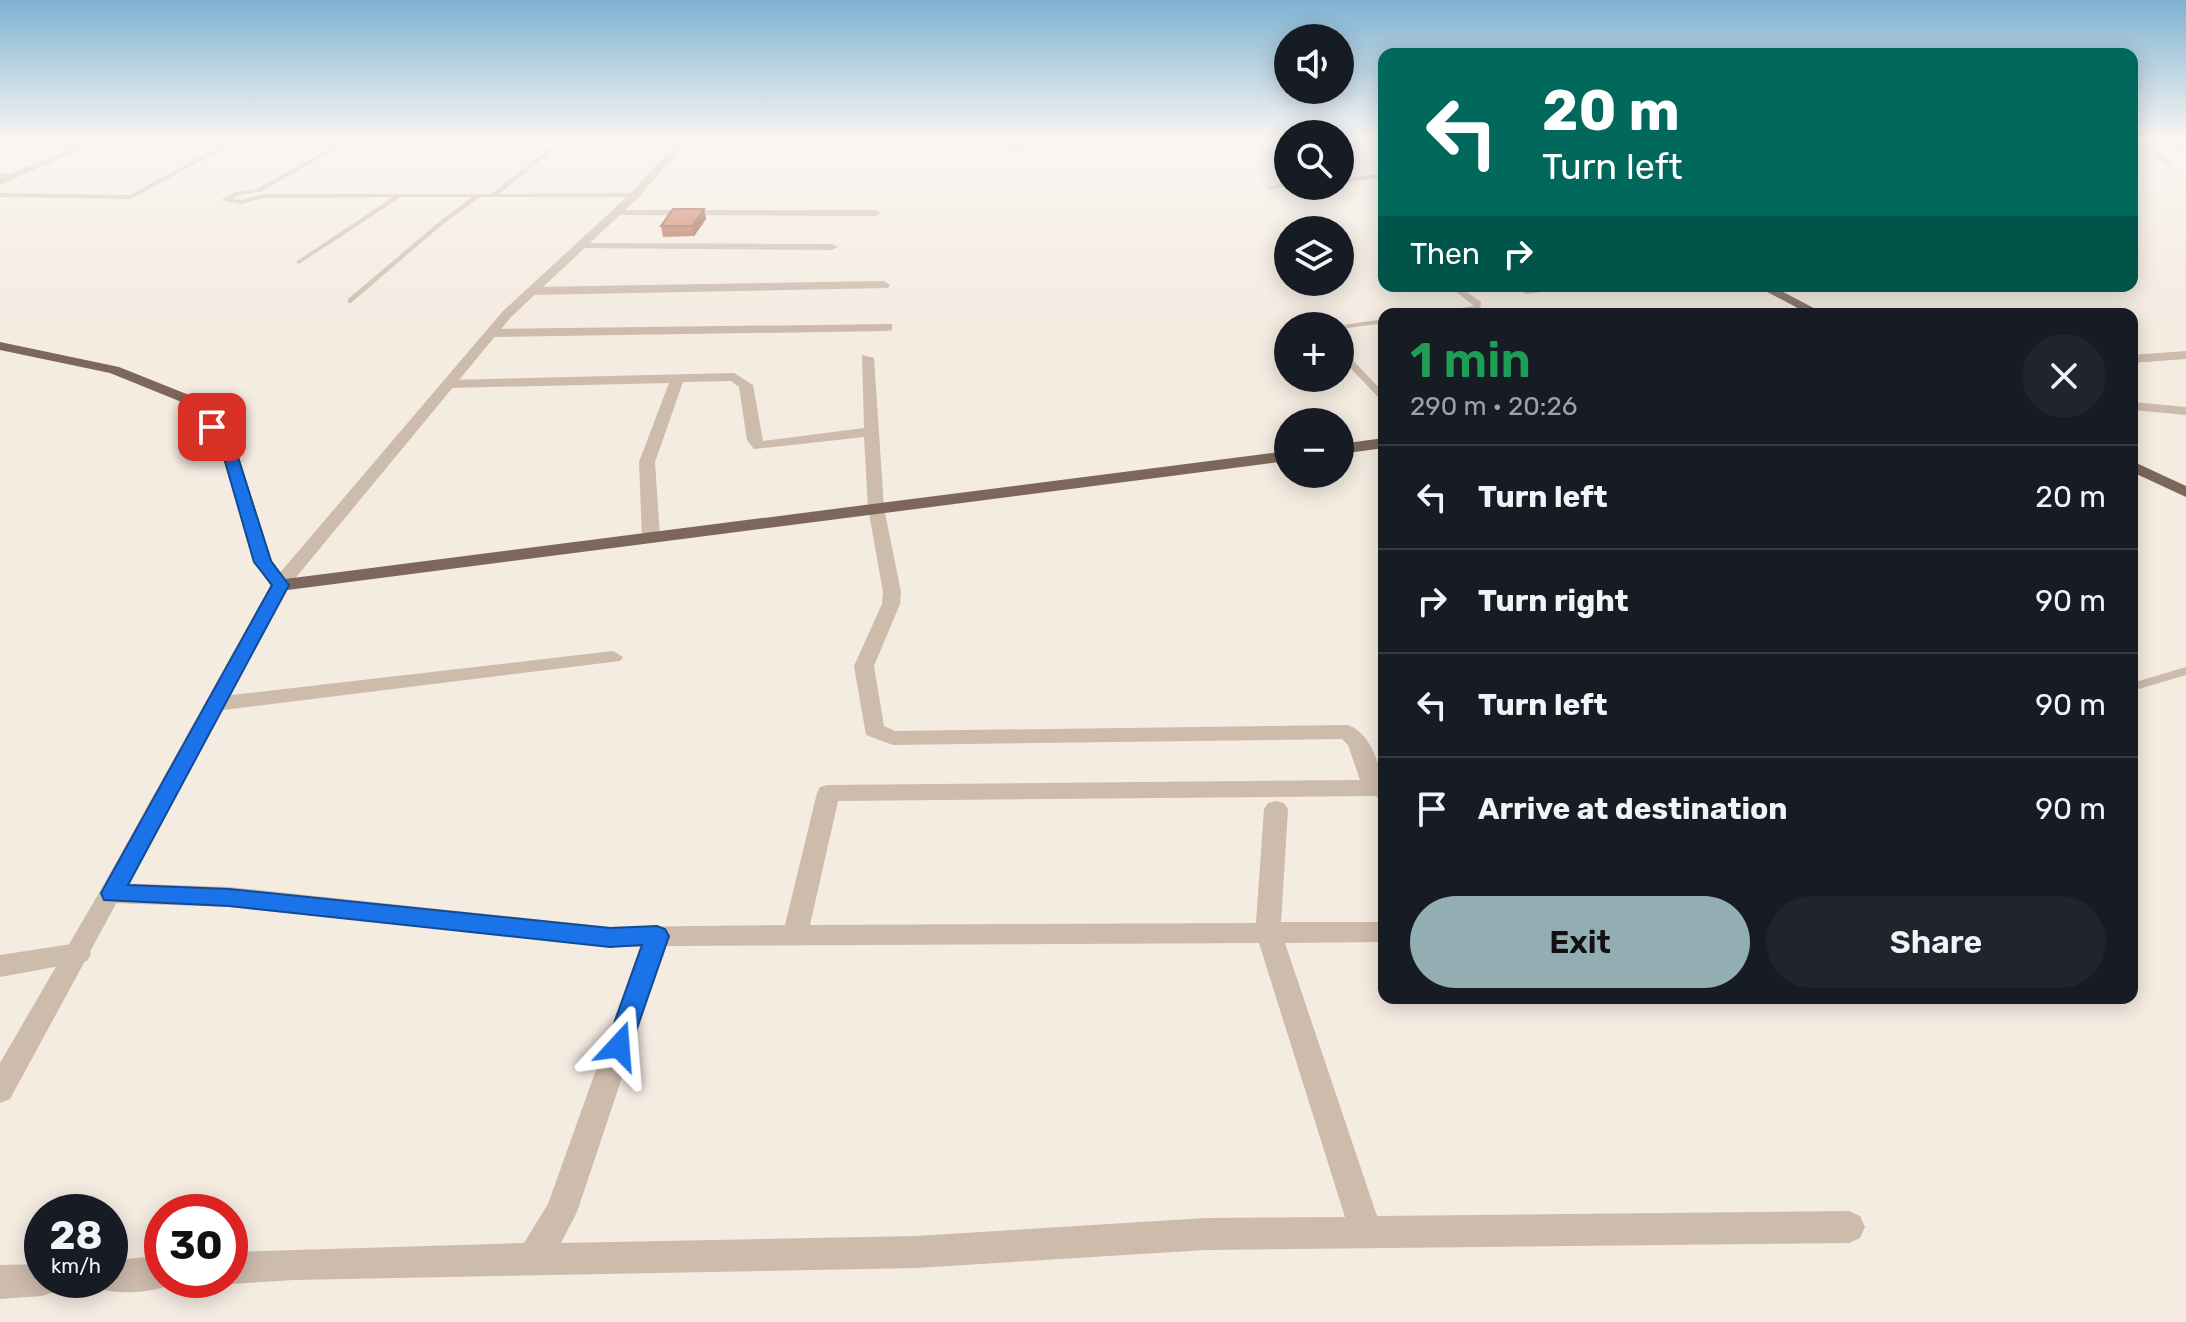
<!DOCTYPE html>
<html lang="en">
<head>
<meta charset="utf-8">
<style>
	body { margin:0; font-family:Rubik,sans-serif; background:#20242c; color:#f1f3f6; height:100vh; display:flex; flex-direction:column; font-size:30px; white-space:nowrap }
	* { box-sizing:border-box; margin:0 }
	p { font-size:26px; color:#9ea1a6 }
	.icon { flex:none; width:44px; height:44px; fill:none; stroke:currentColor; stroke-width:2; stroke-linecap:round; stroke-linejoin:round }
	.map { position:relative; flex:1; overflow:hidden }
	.panel { position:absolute; left:1378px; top:308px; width:760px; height:696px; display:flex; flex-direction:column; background:#171b24; border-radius:16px; box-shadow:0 4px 20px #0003 }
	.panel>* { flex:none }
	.guide { position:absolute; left:1378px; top:48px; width:760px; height:244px; border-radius:16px; box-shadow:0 4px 20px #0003; background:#00695c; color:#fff; overflow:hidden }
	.controls { position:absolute; left:1274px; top:24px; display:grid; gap:16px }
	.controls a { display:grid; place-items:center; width:80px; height:80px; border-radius:50%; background:#171b24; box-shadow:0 4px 20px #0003; font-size:40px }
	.speed { position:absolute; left:24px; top:1194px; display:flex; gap:16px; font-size:40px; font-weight:700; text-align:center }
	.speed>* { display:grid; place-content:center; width:104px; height:104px; border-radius:50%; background:#171b24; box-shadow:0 4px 20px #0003; line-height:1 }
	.speed small { font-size:20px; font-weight:400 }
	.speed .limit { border:12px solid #d22; background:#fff; color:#111 }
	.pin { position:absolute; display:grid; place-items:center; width:68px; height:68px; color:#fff; margin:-34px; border-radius:16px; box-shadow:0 4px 12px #0006 }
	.me { position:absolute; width:88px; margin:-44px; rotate:19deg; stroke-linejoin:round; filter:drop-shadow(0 0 6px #0008) }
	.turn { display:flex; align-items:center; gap:28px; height:168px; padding:0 32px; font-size:36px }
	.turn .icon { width:104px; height:104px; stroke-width:2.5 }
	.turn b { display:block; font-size:56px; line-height:68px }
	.then { display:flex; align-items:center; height:76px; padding:0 32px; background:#0003; gap:16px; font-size:30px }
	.round { display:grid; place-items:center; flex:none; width:84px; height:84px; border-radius:42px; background:#20242c }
	.headline { display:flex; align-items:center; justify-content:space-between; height:136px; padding:0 32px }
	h1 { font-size:48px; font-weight:600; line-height:60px; color:#1e9e55 }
	.cta { display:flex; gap:16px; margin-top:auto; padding:16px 32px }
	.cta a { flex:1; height:92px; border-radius:48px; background:#92aeb2; color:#111; font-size:32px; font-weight:600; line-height:92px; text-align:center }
	.cta a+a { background:#20242c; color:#f1f3f6 }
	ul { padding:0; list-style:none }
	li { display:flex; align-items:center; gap:24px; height:104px; padding:0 32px; border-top:2px solid #363941 }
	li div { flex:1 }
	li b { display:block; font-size:30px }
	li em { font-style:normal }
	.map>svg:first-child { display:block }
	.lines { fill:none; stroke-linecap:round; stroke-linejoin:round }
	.service { fill:#cdbbac; fill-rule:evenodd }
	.minor { fill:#cdbbac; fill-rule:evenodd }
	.tertiary { fill:#cdbbac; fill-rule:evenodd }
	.primary { fill:#7d675c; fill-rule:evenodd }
	.wall { fill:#ac5a40 }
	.shaded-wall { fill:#8c4a34 }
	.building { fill:#c8694b; stroke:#8c4a34; stroke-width:2 }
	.route { fill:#1a73e8; stroke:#114b97; stroke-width:2 }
</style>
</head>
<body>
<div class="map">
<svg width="2186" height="1322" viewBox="0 0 2186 1322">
	<rect width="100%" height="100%" fill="#f4ebe1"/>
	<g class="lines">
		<!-- service -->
		<path class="service" d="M233,139H240L231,144L337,143L345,139H352L346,143L442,142L445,144L442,146L340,147L260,192L239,195L231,199L241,200L264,194H491L561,139H567L499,194L635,193L638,195L635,197H480L443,224L351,303H348V299L439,222L472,197H401L299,264L296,262L297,261L393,197L264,198L241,204L221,200L236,192L257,189L332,147H226L131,199L0,197V193L130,195Z
			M807,139H814L797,147H755L752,145L755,143H796Z
			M0,173L20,175L0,177Z
			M1384,174V178L1340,182V178Z
			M1288,183V186H1290L1270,189L1267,187Z
			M1449,286H1458L1481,302L1480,310L1452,314H1433L1437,312L1474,306Z
			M1557,286H1579L1575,288L1526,294L1522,292L1526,290Z
			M1384,319V323L1340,329V326H1337Z
			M1340,350H1343L1384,393V401L1381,400L1340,357Z
			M2186,667V675L2132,691V683Z"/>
		<!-- minor -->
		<path class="minor" d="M0,139L87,141L92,144L87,147L0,145Z
			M878,139L991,141L990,139L1016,143L1218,139L1213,142L1016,149L935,147Z
			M2132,140L2186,144V150L2152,147L2173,162L2170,167L2139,146H2132Z
			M615,210H876L881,213L876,216L611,215V211Z
			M580,243L832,244L838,247L832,250L576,248V244Z
			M884,281L890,285L888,288L532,295L526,291L532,287Z
			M892,324V330L887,331L492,337L485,333L492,329Z
			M2186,351V359L2132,363V355Z
			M862,355L874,358L884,508L901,592L900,604L874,666L884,726L895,731L1347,725C1373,732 1384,776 1384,799L1375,796L838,801L810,925L1256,923L1264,809L1268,803L1276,801L1284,803L1288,809L1281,922H1384V942L1285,943L1377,1216L1849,1211L1860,1216L1865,1227L1860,1238L1849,1243L1206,1250L916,1268L294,1280L230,1284L219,1280H230V1252L524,1243L548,1204L640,947H610L229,907L112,903L103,900L100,893L103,886L112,883L229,887L610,927L785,925L817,793L820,787L828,785L1360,780L1348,745L1342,739L893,745L866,735L854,666L882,604L883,592L868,508L864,437L754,449L747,440L739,387L731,381L683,382L655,462L660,537L651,542L642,537L639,462L669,383L448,388L441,384L448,380L734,373L753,385L763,441L864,428ZM1259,943L1345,1217L1206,1218L916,1236L561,1243L577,1212L666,946Z
			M613,651L623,657L620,661L215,711L205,704L215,697Z
			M78,943L87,947L91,954L87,961L0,977V955Z
			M162,1256V1280H175L174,1284C153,1292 119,1296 98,1288L95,1280H110V1260Z
			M42,1264V1280H58L54,1292L42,1296L0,1299V1265Z"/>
		<!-- tertiary -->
		<path class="tertiary" d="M92,139H104L0,185V178Z
			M679,139H689L639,197L511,317L288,587L10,1099L0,1103V1063L103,886L273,581L503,311L631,193Z
			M2132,402L2186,407V415L2132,410Z"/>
		<!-- primary -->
		<path class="primary" d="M1756,286H1772L1825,314H1809Z
			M0,342L119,367L199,399L237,451L272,561L285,579L1288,451V461L280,591L273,589L254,562L221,451L189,405L110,373L0,350Z
			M1384,438V448L1340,454V444Z
			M2132,461L2186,486V497L2132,472Z"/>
	</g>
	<!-- wall -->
	<path class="wall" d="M704,209L706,219L694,236L663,237L661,226Z"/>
	<!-- shaded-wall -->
	<path class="shaded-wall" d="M704,209L706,219L694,236L692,226Z"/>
	<!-- building -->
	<path class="building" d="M673,209H704L692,226H661Z"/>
	<!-- sky -->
	<linearGradient id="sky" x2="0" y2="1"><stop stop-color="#7eb2d2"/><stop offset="0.43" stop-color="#faf6f2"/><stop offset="1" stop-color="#faf6f2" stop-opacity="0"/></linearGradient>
	<rect width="2186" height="324" fill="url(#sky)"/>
	<!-- route -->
	<path class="route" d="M212,422L217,424L236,451L271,561L289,585L128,885L229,889L610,928L657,926L665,929L669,936L628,1054L619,1057L610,1054L606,1046L642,945L610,947L229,906L104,900L101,893L272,585L254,562L222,451L205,427Z"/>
</svg>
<div class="controls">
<a><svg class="icon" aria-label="sound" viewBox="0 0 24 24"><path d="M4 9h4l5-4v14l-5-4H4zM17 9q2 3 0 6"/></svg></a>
<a><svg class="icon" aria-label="search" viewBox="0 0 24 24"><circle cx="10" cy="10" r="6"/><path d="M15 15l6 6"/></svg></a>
<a><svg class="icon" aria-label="layers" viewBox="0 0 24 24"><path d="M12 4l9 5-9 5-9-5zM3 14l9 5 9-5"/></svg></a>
<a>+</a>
<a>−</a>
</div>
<div class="speed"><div>28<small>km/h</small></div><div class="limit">30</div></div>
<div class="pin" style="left:212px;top:427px;background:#d93025"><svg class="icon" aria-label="arrive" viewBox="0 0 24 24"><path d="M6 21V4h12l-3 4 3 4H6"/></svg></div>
<svg class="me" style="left:619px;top:1046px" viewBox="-20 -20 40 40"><path d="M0-17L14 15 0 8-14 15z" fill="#1a73e8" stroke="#fff" stroke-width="4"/></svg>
<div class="guide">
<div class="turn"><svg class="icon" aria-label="left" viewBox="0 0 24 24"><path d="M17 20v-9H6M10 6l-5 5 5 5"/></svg><div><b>20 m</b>Turn left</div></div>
<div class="then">Then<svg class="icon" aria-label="right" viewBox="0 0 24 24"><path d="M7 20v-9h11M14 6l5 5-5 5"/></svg></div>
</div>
<section class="panel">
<div class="headline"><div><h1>1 min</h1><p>290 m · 20:26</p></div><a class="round"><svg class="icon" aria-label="close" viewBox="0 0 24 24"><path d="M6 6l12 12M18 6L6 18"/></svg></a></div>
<ul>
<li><svg class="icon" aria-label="left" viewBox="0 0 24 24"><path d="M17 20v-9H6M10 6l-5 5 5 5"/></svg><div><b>Turn left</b></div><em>20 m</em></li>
<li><svg class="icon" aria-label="right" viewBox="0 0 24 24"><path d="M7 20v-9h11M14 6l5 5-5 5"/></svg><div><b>Turn right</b></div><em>90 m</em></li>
<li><svg class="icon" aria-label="left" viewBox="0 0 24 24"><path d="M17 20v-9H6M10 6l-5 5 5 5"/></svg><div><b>Turn left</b></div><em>90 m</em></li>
<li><svg class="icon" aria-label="arrive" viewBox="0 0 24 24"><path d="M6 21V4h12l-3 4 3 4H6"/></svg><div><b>Arrive at destination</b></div><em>90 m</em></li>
</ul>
<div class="cta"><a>Exit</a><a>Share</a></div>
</section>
</div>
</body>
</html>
